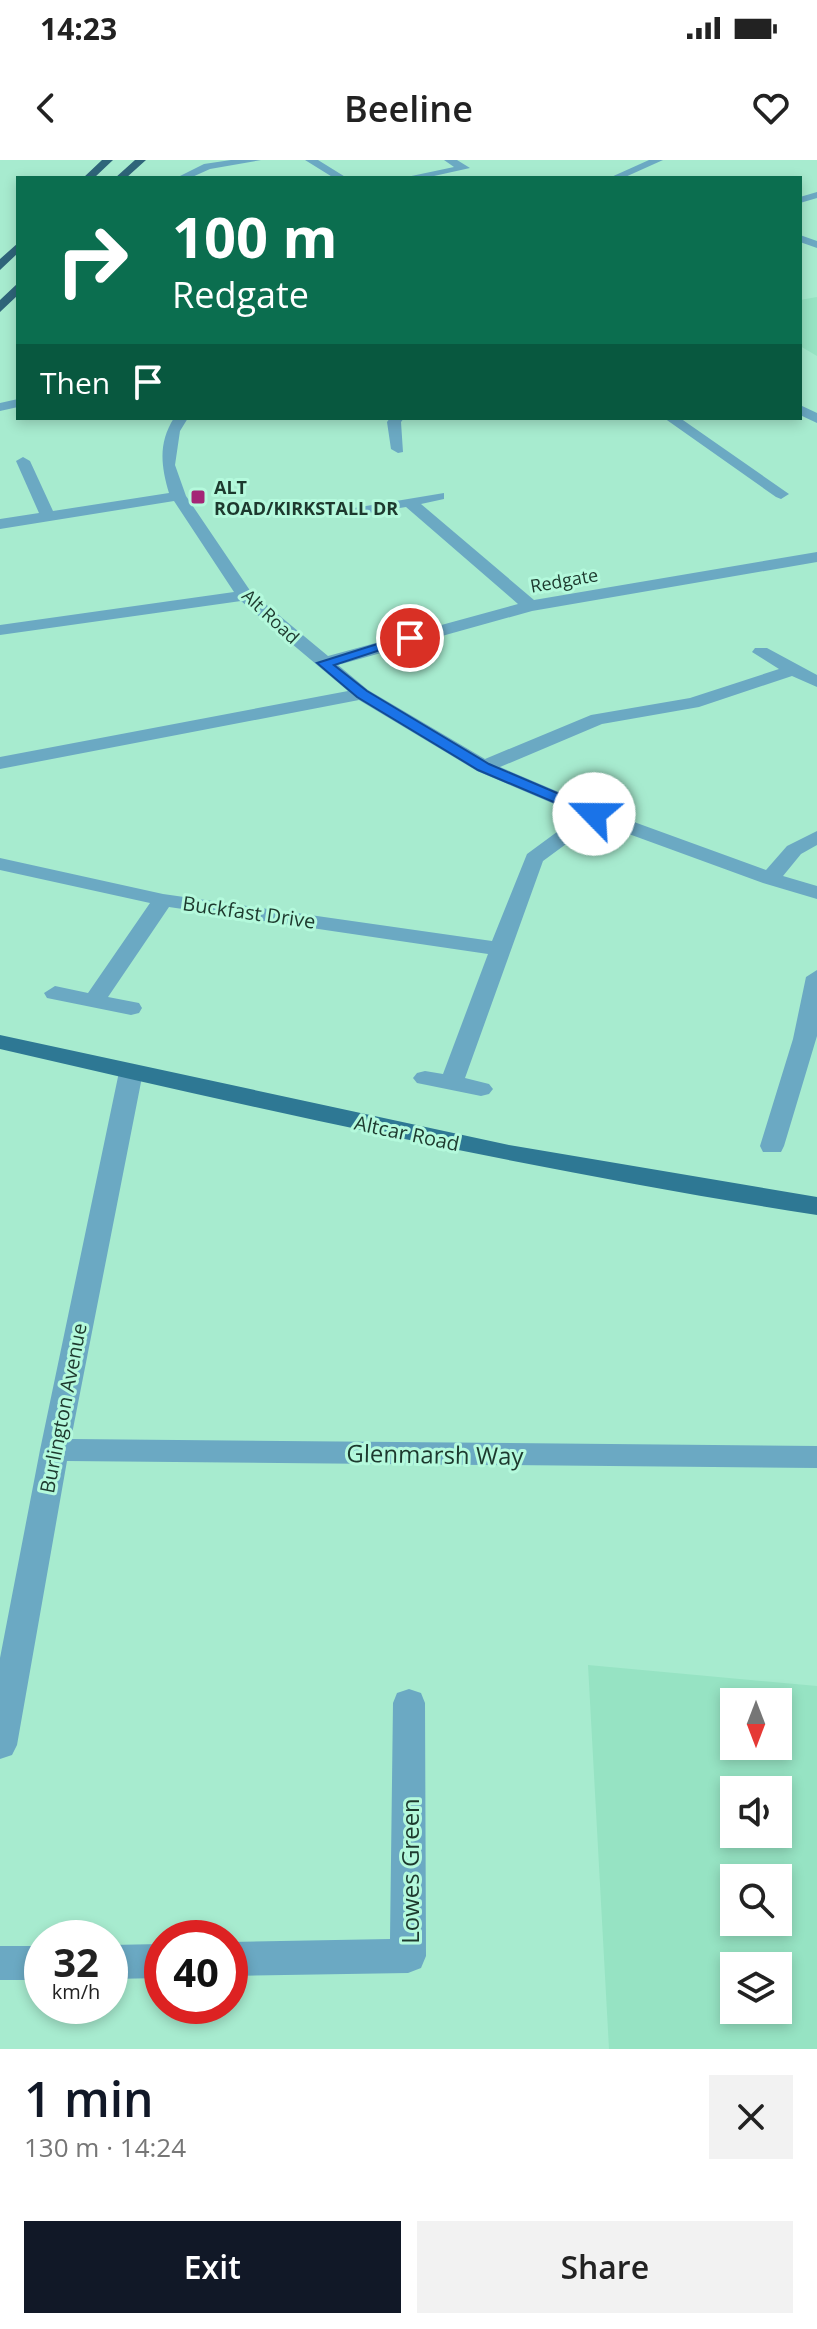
<!DOCTYPE html>
<html lang="en">
<head>
<meta charset="utf-8">
<style>
	body { margin:0; font-family:"Open Sans",sans-serif; background:#f2f2f2; color:#222; height:100vh; display:flex; flex-direction:column; font-size:30px; white-space:nowrap }
	* { box-sizing:border-box; margin:0 }
	p { font-size:26px; color:#767676 }
	.icon { flex:none; width:44px; height:44px; fill:none; stroke:currentColor; stroke-width:2; stroke-linecap:round; stroke-linejoin:round }
	.map { position:relative; height:1889px; overflow:hidden }
	.details { display:flex; flex-direction:column; background:#fff; flex:1 }
	.details>* { flex:none }
	.banner { position:absolute; left:16px; top:16px; width:786px; height:244px; border-radius:0px; box-shadow:0 4px 12px #0003; background:#0b6e4f; color:#fff; overflow:hidden }
	.needle { width:52px; rotate:180deg }
	.fabs { position:absolute; left:720px; top:1528px; display:grid; gap:16px }
	.fabs a { display:grid; place-items:center; width:72px; height:72px; border-radius:0px; background:#fff; box-shadow:0 4px 12px #0003; font-size:40px }
	.speed { position:absolute; left:24px; top:1760px; display:flex; gap:16px; font-size:40px; font-weight:700; text-align:center }
	.speed>* { display:grid; place-content:center; width:104px; height:104px; border-radius:50%; background:#fff; box-shadow:0 4px 12px #0003; line-height:1 }
	.speed small { font-size:20px; font-weight:400 }
	.speed .limit { border:12px solid #d22; background:#fff; color:#111 }
	.pin { position:absolute; display:grid; place-items:center; width:68px; height:68px; color:#fff; margin:-34px; border:4px solid #fff; border-radius:50%; box-shadow:0 2px 8px #0007 }
	.me { position:absolute; width:88px; margin:-44px; rotate:293deg; stroke-linejoin:round; filter:drop-shadow(0 0 6px #0008) }
	.turn { display:flex; align-items:center; gap:28px; height:168px; padding:0 24px; font-size:36px }
	.turn .icon { width:104px; height:104px; stroke-width:2.5 }
	.turn b { display:block; font-size:56px; line-height:68px }
	.then { display:flex; align-items:center; height:76px; padding:0 24px; background:#0003; gap:16px; font-size:30px }
	.round { display:grid; place-items:center; flex:none; width:84px; height:84px; border-radius:0px; background:#f2f2f2 }
	.overview { display:flex; align-items:center; justify-content:space-between; height:136px; padding:0 24px }
	h1 { font-size:48px; font-weight:600; line-height:60px; color:#111827 }
	.cta { display:flex; gap:16px; margin-top:auto; padding:16px 24px }
	.cta a { flex:1; height:92px; border-radius:0px; background:#111827; color:#fff; font-size:32px; font-weight:600; line-height:92px; text-align:center }
	.cta a+a { background:#f2f2f2; color:#222 }
	.status { display:flex; justify-content:space-between; align-items:center; height:56px; padding:0 40px; background:#fff; direction:ltr }
	.status svg { height:22px; fill:currentColor }
	header { display:flex; justify-content:space-between; align-items:center; height:104px; padding:0 24px; background:#fff; font-size:36px; font-weight:600 }
	.map>svg:first-child { display:block }
	.built { fill:#96e3c3; fill-rule:evenodd }
	.lines { fill:none; stroke-linecap:round; stroke-linejoin:round }
	.minor { fill:#6ba9c3; fill-rule:evenodd }
	.major { fill:#2e7894; fill-rule:evenodd }
	.highway { fill:#2f657a; fill-rule:evenodd }
	.route { fill:#1a73e8; stroke:#114b97; stroke-width:2 }
	.poi-dot { fill:#a42576; stroke:#b4f9dc; stroke-width:3 }
	.labels { text-anchor:middle; dominant-baseline:central; stroke-width:6; stroke-linejoin:round; paint-order:stroke }
	.far-poi-label { font-size:18px; font-weight:bold; fill:#1d392e; stroke:#b4f9dc; text-anchor:start }
	.far-street-label { font-size:18px; fill:#1d392e; stroke:#b4f9dc }
	.street-label { font-size:20px; fill:#1d392e; stroke:#b4f9dc }
	.near-street-label { font-size:24px; fill:#1d392e; stroke:#b4f9dc }
</style>
</head>
<body>
<div class="status"><b>14:23</b><svg viewBox="0 0 49 12"><path d="M0 12V9h3v3zM5 12V6h3v6zM10 12V3h3v9zM15 12V0h3v12zM26 1h20v11H26zM47 4h2v5h-2z"/></svg></div>
<header><svg class="icon" aria-label="back" viewBox="0 0 24 24"><path d="M15 5l-7 7 7 7"/></svg>Beeline<svg class="icon" aria-label="heart" viewBox="0 0 24 24"><path d="M12 20l-8-8c-3-5 5-10 8-4 3-6 11-1 8 4z"/></svg></header>
<div class="map">
<svg width="817" height="1889" viewBox="0 0 817 1889">
	<rect width="100%" height="100%" fill="#a7ebcf"/>
	<!-- built -->
	<path class="built" d="M817,137V196L800,186V140Z
		M588,1505L817,1526V1889H609ZM734,1542H778V1586H734ZM734,1630H778V1674H734ZM734,1718H778V1762H734ZM734,1806H778V1850H734Z"/>
	<g class="lines">
		<!-- minor -->
		<path class="minor" d="M231,0H261L210,9L190,18H176L204,4Z
			M305,0H318L347,18H334Z
			M444,0H457L470,8L425,18H402L454,7Z
			M649,0H663L623,18H609Z
			M817,32V38L800,43V37Z
			M800,75L817,81V88L800,82Z
			M18,239V247L0,251V243Z
			M800,245L817,253V263L800,255Z
			M174,258H188L180,271L175,305L186,336L251,432L328,496L518,444L406,347L349,356L346,353L354,348L444,333V339L421,344L534,440L817,392V402L532,451L338,505L368,530L485,599L591,555L690,538L779,509L752,492L755,488H767L817,515V527L792,516L699,547L602,564L500,607L601,650L766,710L787,686L817,671V685L801,694L783,716L817,726V739L763,723L596,662L543,701L465,918L489,924L493,929L489,934L481,936L417,923L413,918L417,913L425,911L443,914L488,794L169,747L108,837L139,843L142,848L139,853L131,855L47,838L44,833L55,826L88,833L150,743L0,710V698L163,734L492,781L527,694L580,655L477,611L359,540L0,609V597L348,531L241,441L0,475V465L234,432L174,341L0,369V359L39,353L16,301L23,297L30,301L53,351L169,333C161,306 158,283 174,258Z
			M390,258H404L401,262L403,292L398,293L391,289L387,262Z
			M664,258H680L789,334L781,339L776,337Z
			M817,810V876L784,986L781,992H763L760,986L793,879L806,817Z
			M131,905L139,907L143,912L71,1279L817,1286V1308L67,1301L17,1585L12,1595L0,1599V1498L40,1290L119,912L123,907Z
			M409,1529L421,1533L425,1543L426,1796L421,1808L408,1813L230,1816V1782L390,1779L393,1543L397,1533Z
			M162,1784V1818L110,1819V1785Z
			M0,1786H42V1820H0Z"/>
		<!-- major -->
		<path class="major" d="M0,875L509,985L817,1037V1055C542,1012 271,952 0,889Z"/>
		<!-- highway -->
		<path class="highway" d="M102,0H113L94,18H83Z
			M135,0H146L126,18H115Z
			M18,83V93L0,110V99Z
			M18,123V135L0,152V140Z"/>
	</g>
	<!-- route -->
	<path class="route" d="M406,475L417,478L334,505L367,531L489,604L599,651V657H589L478,610L357,537L317,503Z"/>
	<!-- markers -->
	<rect class="poi-dot" x="190" y="329" width="16" height="16" rx="4"/>
	<g class="labels">
		<!-- far-poi labels -->
		<g class="far-poi-label">
			<text x="214" y="327">ALT<tspan x="214" dy="21">ROAD/KIRKSTALL DR</tspan></text>
		</g>
		<!-- far-street labels -->
		<g class="far-street-label">
			<text transform="translate(564 420) rotate(-10)">Redgate</text>
			<text transform="translate(271 456) rotate(43)">Alt Road</text>
		</g>
		<!-- street labels -->
		<g class="street-label">
			<text transform="translate(249 752) rotate(8)">Buckfast Drive</text>
			<text transform="translate(407 973) rotate(12)">Altcar Road</text>
			<text transform="translate(63 1248) rotate(-79)">Burlington Avenue</text>
		</g>
		<!-- near-street labels -->
		<g class="near-street-label">
			<text transform="translate(435 1294) rotate(1)">Glenmarsh Way</text>
			<text transform="translate(409 1711) rotate(-90)">Lowes Green</text>
		</g>
	</g>
</svg>
<div class="fabs">
<a><svg class="needle" viewBox="-14 -14 28 28"><path d="M0-13l5 13h-10z" fill="#e53935"/><path d="M0 13l5-13h-10z" fill="#767676"/></svg></a>
<a><svg class="icon" aria-label="sound" viewBox="0 0 24 24"><path d="M4 9h4l5-4v14l-5-4H4zM17 9q2 3 0 6"/></svg></a>
<a><svg class="icon" aria-label="search" viewBox="0 0 24 24"><circle cx="10" cy="10" r="6"/><path d="M15 15l6 6"/></svg></a>
<a><svg class="icon" aria-label="layers" viewBox="0 0 24 24"><path d="M12 4l9 5-9 5-9-5zM3 14l9 5 9-5"/></svg></a>
</div>
<div class="speed"><div>32<small>km/h</small></div><div class="limit">40</div></div>
<div class="pin" style="left:410px;top:478px;background:#d93025"><svg class="icon" aria-label="arrive" viewBox="0 0 24 24"><path d="M6 21V4h12l-3 4 3 4H6"/></svg></div>
<svg class="me" style="left:594px;top:654px" viewBox="-20 -20 40 40"><circle r="19" fill="#fff"/><path d="M0-13L10 11 0 6-10 11z" fill="#1a73e8"/></svg>
<div class="banner">
<div class="turn"><svg class="icon" aria-label="right" viewBox="0 0 24 24"><path d="M7 20v-9h11M14 6l5 5-5 5"/></svg><div><b>100 m</b>Redgate</div></div>
<div class="then">Then<svg class="icon" aria-label="arrive" viewBox="0 0 24 24"><path d="M6 21V4h12l-3 4 3 4H6"/></svg></div>
</div>
</div>
<section class="details">
<div class="overview"><div><h1>1 min</h1><p>130 m · 14:24</p></div><a class="round"><svg class="icon" aria-label="close" viewBox="0 0 24 24"><path d="M6 6l12 12M18 6L6 18"/></svg></a></div>
<div class="cta"><a>Exit</a><a>Share</a></div>
</section>
</body>
</html>
